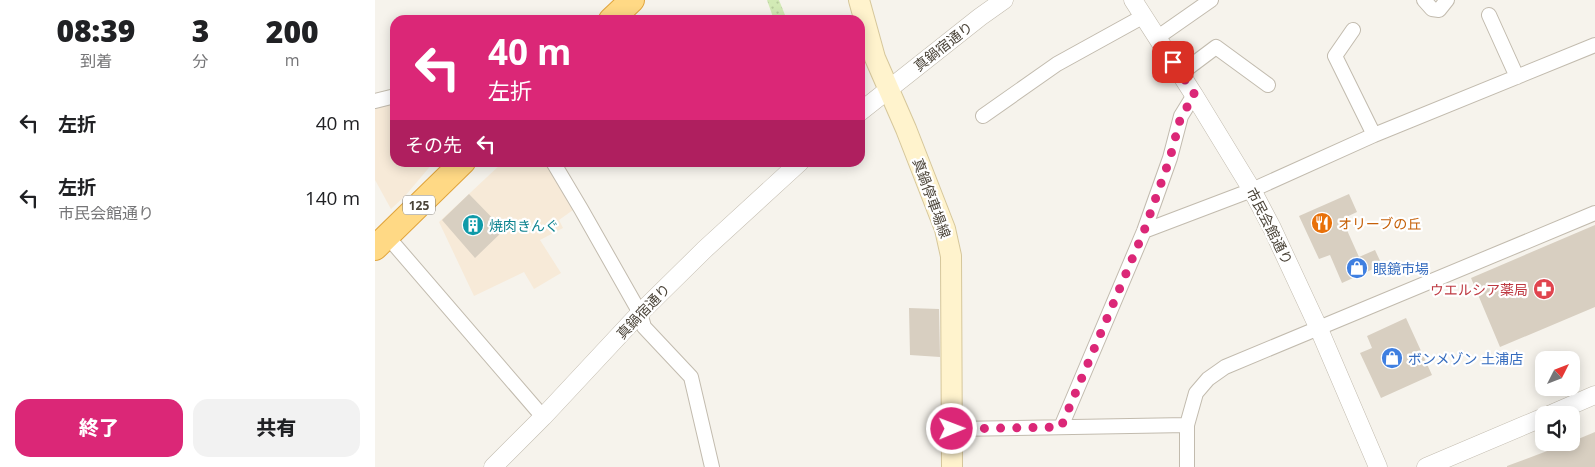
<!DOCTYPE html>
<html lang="ja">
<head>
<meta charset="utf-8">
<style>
	body { margin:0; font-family:"Open Sans","Noto Sans JP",sans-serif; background:#f2f2f2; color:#202124; height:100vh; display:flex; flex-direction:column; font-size:19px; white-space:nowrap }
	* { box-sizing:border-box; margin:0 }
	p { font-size:16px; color:#757577 }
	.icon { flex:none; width:28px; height:28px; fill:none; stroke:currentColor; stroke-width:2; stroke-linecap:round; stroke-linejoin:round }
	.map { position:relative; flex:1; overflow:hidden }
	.details { display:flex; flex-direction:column; background:#fff; width:375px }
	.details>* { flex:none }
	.hud { position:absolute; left:15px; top:15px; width:475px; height:152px; border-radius:15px; box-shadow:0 2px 12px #0003; background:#db2777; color:#fff; overflow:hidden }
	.needle { width:32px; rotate:48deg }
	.buttons { position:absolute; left:1160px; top:351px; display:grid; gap:10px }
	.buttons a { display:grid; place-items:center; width:45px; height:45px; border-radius:10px; background:#fff; box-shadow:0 2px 12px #0003; font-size:25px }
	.pin { position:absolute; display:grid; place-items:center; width:42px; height:42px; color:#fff; margin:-21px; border-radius:10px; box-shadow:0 2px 8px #0006 }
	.me { position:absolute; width:55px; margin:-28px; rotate:89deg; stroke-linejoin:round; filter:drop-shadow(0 0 4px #0008) }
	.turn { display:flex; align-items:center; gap:18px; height:105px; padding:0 15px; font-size:22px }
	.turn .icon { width:65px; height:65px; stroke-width:2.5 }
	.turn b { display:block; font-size:35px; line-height:42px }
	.then { display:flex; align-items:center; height:48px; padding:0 15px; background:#0003; gap:10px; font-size:19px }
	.eta { display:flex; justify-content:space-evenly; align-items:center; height:85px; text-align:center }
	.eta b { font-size:30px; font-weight:800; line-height:35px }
	.cta { display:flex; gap:10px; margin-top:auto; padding:10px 15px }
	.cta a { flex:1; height:58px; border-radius:15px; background:#db2777; color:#fff; font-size:20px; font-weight:800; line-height:58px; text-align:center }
	.cta a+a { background:#f2f2f2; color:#202124 }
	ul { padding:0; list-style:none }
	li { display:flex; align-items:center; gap:15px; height:75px; padding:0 15px }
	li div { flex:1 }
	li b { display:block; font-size:19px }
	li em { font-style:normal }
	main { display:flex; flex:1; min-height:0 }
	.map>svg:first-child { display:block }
	.commercial { fill:#f7ead8 }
	.park { fill:url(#park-dots) }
	.building { fill:#d8cfc1 }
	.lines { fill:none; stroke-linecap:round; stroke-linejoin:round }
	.minor-casing { stroke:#c2bbae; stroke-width:16 }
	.tertiary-casing { stroke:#c2bbae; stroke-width:19 }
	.secondary-casing { stroke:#d6c79b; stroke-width:22 }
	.trunk-casing { stroke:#e0a43c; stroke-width:26 }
	.minor { stroke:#fff; stroke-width:14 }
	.tertiary { stroke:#fff; stroke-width:18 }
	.secondary { stroke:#fff3cd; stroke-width:20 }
	.trunk { stroke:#ffd985; stroke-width:24 }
	.route { stroke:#db2777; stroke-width:9; stroke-dasharray:0 16.2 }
	.labels { text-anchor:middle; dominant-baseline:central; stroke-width:4.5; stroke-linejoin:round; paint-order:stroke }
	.shield { fill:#fff; stroke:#817c74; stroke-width:1 }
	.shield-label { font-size:12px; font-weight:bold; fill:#4b4439 }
	.street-label { font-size:14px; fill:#4b4439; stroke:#fff }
	.food-label { font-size:14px; fill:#c56008; stroke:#fff; text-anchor:start }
	.culture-label { font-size:14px; fill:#0d838f; stroke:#fff; text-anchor:start }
	.shop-label { font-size:14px; fill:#366cbe; stroke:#fff; text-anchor:start }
	.health-label { font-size:14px; fill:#be3a42; stroke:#fff; text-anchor:end }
</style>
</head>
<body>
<main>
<section class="details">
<div class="eta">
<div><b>08:39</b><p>到着</p></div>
<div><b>3</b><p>分</p></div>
<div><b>200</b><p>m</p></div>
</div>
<ul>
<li><svg class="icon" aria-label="left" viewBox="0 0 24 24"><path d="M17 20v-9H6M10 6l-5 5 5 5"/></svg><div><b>左折</b></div><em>40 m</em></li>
<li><svg class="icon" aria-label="left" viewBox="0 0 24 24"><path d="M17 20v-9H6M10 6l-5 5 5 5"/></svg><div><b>左折</b><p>市民会館通り</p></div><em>140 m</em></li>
</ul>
<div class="cta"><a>終了</a><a>共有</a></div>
</section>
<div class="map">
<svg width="1220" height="467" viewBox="0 0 1220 467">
	<defs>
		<pattern id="park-dots" width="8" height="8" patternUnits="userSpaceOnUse" patternTransform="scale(1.25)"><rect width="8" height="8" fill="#d2eab5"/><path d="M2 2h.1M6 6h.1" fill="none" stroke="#b6ca9c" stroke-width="1.8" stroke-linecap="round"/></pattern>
	</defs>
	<rect width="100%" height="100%" fill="#f6f3ec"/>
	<!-- commercial -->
	<path class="commercial" d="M20,103V162L58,163L30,196L16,209L0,180V108Z
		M127,163H170L198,210L184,220L188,228L165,240L186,273L159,289L149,272L99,296L64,222Z"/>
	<!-- park -->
	<path class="park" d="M392,0H404L412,20H399Z"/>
	<!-- building -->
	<path class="building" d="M94,194L129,230L100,258L67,220Z
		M974,194L982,212L967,219L984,257L1000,250L1007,265L967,283L955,255L944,259L924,216Z
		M1220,225V307L1125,347L1096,278Z
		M534,308L564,309L565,357L535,355Z
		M1031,318L1057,375L1006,398L985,353L997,348L992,336Z
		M1220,432V467H1132V466L1196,442Z"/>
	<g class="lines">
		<!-- minor casing -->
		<g class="minor-casing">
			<path id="minor" d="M1049,0L1057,9L1064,10L1072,0
				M1114,15L1142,77
				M978,30L960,56L999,135
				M783,37L836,0
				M805,74L841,47L893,85
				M0,101L20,96
				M608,116L682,64L769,16
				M178,162L206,209L265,313L269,327L316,377L337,467
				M769,231L877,190L999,135L1220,45
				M12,236L168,417
				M812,425V467
				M686,427L769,231L795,158L806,116L819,95
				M577,429L812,425L821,393L833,379L850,367L1220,213"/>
		</g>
		<!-- tertiary casing -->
		<g class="tertiary-casing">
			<path id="tertiary" d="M758,0L819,95L877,190L897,228L944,329L1003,467
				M485,112L605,17L629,0
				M1174,415L1220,395
				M118,467L168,417L265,313L329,250L425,162
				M1051,467L1169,417"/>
		</g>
		<!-- secondary casing -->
		<g class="secondary-casing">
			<path id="secondary" d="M484,0L500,58L531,129L570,229L576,256L577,467"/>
		</g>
		<!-- trunk casing -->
		<g class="trunk-casing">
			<path id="trunk" d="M236,20L257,0
				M0,248L88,162"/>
		</g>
		<!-- minor -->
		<use href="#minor" class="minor"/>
		<!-- tertiary -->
		<use href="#tertiary" class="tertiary"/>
		<!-- secondary -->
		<use href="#secondary" class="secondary"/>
		<!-- trunk -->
		<use href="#trunk" class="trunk"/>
	</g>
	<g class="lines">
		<!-- route -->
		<path class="route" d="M577,429L686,427L769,231L795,158L806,116L820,95L798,62"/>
	</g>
	<!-- icons -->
	<defs>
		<g id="restaurant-disc" transform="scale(1.125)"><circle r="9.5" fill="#e8710a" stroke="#fff"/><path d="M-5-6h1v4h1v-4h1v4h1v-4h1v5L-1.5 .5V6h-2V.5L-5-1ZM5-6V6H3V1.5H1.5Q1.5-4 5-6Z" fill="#fff"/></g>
		<g id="building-disc" transform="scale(1.125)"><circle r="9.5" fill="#0f9aa8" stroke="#fff"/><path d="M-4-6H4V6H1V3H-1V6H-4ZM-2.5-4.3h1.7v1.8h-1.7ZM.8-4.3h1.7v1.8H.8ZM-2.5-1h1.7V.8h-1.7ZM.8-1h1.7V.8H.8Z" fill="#fff"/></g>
		<g id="shop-disc" transform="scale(1.125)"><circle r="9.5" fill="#3f7fe0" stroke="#fff"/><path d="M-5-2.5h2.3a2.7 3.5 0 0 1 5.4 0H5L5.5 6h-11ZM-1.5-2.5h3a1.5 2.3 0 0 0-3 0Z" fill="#fff"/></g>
		<g id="pharmacy-disc" transform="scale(1.125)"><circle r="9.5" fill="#e0444e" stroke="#fff"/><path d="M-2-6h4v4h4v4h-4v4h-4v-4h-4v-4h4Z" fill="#fff"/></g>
	</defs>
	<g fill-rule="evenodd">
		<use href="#restaurant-disc" x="947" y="223"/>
		<use href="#building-disc" x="98" y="225"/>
		<use href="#shop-disc" x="982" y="268"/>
		<use href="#pharmacy-disc" x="1169" y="289"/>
		<use href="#shop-disc" x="1017" y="358"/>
	</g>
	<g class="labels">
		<!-- shield labels -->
		<rect class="shield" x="28" y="195.5" width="32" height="19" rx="4"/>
		<g class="shield-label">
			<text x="44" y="205">125</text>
		</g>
		<!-- street labels -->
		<g class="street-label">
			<text transform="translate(568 46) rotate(-38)">真鍋宿通り</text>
			<text transform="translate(557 198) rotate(70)">真鍋停車場線</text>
			<text transform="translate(895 226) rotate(63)">市民会館通り</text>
			<text transform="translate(268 311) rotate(-46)">真鍋宿通り</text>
		</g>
		<!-- food labels -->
		<g class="food-label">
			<text x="963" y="223">オリーブの丘</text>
		</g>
		<!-- culture labels -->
		<g class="culture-label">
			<text x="114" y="225">焼肉きんぐ</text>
		</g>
		<!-- shop labels -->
		<g class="shop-label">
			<text x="998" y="268">眼鏡市場</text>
			<text x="1033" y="358">ボンメゾン 土浦店</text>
		</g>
		<!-- health labels -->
		<g class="health-label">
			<text x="1153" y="289">ウエルシア薬局</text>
		</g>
	</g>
</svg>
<div class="buttons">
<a><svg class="needle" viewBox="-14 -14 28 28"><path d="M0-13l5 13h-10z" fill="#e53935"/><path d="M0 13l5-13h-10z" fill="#757577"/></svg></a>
<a><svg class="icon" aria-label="sound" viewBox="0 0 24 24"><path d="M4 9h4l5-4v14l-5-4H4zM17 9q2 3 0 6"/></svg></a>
</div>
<div class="pin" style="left:798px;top:62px;background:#d93025"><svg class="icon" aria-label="arrive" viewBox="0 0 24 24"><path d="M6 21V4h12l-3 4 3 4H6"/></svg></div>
<svg class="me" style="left:577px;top:429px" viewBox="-20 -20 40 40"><circle r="17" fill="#db2777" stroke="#fff" stroke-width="3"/><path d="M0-11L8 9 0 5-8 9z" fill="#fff"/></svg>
<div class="hud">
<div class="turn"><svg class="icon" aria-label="left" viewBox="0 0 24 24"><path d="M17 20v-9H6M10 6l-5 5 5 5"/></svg><div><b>40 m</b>左折</div></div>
<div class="then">その先<svg class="icon" aria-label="left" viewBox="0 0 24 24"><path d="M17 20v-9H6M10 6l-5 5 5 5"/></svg></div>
</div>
</div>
</main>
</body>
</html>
